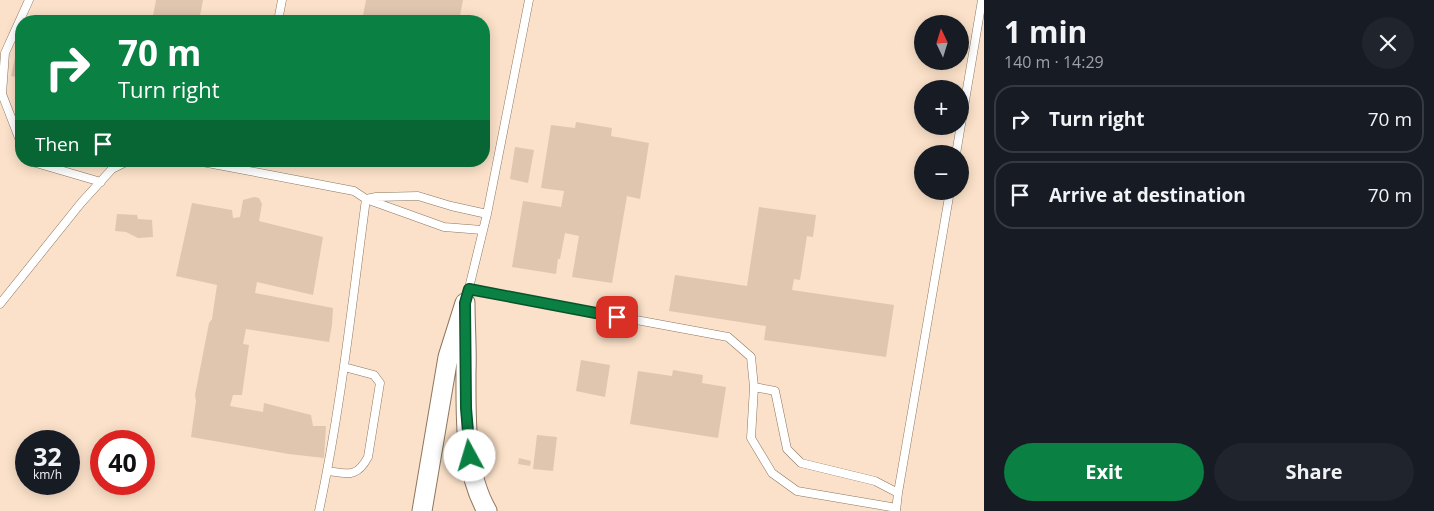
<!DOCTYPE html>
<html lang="en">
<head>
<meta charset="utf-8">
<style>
	body { margin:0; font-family:"Open Sans",sans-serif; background:#20242c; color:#f1f3f6; height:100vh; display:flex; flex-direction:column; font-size:19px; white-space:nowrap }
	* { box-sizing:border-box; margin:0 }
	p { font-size:16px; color:#9ea1a6 }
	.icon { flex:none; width:28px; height:28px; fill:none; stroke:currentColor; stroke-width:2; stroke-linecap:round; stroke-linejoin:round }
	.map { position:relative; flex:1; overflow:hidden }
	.sheet { display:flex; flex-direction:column; background:#171b24; width:450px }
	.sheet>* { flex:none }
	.hud { position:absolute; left:15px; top:15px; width:475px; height:152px; border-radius:20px; box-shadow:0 2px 12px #0003; background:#0b8043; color:#fff; overflow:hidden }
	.needle { width:32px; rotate:356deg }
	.fabs { position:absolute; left:914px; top:15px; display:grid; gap:10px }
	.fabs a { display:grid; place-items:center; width:55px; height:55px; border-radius:50%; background:#171b24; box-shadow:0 2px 12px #0003; font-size:25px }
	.speed { position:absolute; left:15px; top:430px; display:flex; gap:10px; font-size:25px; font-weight:700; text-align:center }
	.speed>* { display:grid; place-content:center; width:65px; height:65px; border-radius:50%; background:#171b24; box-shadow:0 2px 12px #0003; line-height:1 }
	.speed small { font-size:12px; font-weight:400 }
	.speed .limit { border:8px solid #d22; background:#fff; color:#111 }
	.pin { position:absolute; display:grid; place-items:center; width:42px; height:42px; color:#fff; margin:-21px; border-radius:10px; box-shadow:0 2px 8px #0006 }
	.me { position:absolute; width:55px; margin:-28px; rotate:354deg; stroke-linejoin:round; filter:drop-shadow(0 0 4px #0008) }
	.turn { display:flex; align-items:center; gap:18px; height:105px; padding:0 20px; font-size:22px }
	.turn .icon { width:65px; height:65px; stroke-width:2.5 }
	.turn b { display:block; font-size:35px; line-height:42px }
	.then { display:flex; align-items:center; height:48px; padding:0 20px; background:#0003; gap:10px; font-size:19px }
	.round { display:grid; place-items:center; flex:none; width:52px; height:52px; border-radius:26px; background:#20242c }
	.headline { display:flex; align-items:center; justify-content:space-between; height:85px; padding:0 20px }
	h1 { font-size:30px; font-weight:700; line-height:38px }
	.button { display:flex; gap:10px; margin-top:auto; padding:10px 20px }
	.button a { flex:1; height:58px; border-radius:30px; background:#0b8043; color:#fff; font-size:20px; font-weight:700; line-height:58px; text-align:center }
	.button a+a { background:#20242c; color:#f1f3f6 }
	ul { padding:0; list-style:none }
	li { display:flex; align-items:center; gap:15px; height:68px; margin:0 10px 8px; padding:0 10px; border:2px solid #363941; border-radius:20px }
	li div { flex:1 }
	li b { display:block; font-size:19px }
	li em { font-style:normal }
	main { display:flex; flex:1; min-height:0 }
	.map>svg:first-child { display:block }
	.building { fill:#e0c6af }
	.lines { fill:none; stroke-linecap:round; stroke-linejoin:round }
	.service-casing { stroke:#8d7660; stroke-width:9 }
	.tertiary-casing { stroke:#8d7660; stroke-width:21 }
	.service { stroke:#fff; stroke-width:8 }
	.tertiary { stroke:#fff; stroke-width:19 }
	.route-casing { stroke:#07532c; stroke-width:12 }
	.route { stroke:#0b8043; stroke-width:9 }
</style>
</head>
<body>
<main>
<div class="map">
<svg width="984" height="511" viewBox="0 0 984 511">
	<rect width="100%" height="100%" fill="#fbe1c9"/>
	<!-- building -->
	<path class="building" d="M156,0H203L199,21H152Z
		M366,0H463L459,21H362Z
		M20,35H21V78L11,76Z
		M576,122L612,128L611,136L649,143L640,199L627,196L612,283L572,277L579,236L565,233L560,259H558L556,274L512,267L523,201L561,207L564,191L541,188L551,125L575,128Z
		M515,147L534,150L528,183L510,179Z
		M254,197L259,198L262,204L259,221L323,237L313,295L257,282L255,293L333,308L332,325L329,342L246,329L243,344L249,345L242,395H233L230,406L263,412L264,403L311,415L313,426H326L324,458L289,454L191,437L196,401L195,395L209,323L212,319L217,285L176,276L192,203L232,210L233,218L240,217L243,200Z
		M759,207L816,215L813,237L807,236L800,280L794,279L792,290L894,305L886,357L764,340L766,326L669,311L675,275L747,286Z
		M117,214L137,215L138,219L152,220L153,237L138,238L126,232L115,231Z
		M581,360L610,365L605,397L576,391Z
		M673,370L703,375L702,383L726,387L718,438L630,424L638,371L672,376Z
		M537,435L557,437L553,471L533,469Z
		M519,458L531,461L530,466L518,464Z"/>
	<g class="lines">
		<!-- service casing -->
		<g class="service-casing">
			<path id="service" d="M278,21L282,0
				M21,143L2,94L5,53L29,0
				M956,154L982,0
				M34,161L36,163L101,182
				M197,161L354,191L366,199C352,303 341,408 319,511
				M366,199L376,197L418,196L451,206L487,214
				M366,199L444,227L482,230
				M469,289L728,337L751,357L754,387L751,438L772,473L797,491L891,507
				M468,292L487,214L529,0
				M0,304L81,203L112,169L128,161
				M754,387L775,391L787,449L801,463L875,481L898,493
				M328,471C348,474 357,478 368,457L380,383L374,375L344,367
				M896,511L898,493L950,191"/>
		</g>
		<!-- tertiary casing -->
		<g class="tertiary-casing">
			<path id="tertiary" d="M422,511L448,357L465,303C465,326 467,349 466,372C466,417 464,471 487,511"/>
		</g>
		<!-- service -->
		<use href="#service" class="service"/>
		<!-- tertiary -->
		<use href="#tertiary" class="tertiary"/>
	</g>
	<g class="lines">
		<!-- route casing -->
		<g class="route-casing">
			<path id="route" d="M470,456L466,408L465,303L469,289L617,317"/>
		</g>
		<!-- route -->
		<use href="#route" class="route"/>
	</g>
</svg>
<div class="fabs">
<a><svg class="needle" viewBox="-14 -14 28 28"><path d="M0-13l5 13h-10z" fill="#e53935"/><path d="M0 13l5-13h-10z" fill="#9ea1a6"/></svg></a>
<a>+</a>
<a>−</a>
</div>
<div class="speed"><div>32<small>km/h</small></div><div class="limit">40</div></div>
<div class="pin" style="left:617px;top:317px;background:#d93025"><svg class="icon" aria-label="arrive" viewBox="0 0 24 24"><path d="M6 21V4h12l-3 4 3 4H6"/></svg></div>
<svg class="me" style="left:470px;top:456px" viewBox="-20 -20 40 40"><circle r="19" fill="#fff"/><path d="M0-13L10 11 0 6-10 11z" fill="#0b8043"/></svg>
<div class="hud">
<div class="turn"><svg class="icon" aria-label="right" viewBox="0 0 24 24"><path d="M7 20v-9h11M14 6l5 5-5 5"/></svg><div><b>70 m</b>Turn right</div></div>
<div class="then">Then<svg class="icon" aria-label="arrive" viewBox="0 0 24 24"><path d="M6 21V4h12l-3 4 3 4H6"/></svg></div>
</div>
</div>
<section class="sheet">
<div class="headline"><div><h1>1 min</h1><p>140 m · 14:29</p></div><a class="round"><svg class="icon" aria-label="close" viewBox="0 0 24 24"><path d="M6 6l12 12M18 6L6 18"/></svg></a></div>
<ul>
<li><svg class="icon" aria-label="right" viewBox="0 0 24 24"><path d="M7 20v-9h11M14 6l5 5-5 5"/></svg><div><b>Turn right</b></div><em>70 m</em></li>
<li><svg class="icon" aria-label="arrive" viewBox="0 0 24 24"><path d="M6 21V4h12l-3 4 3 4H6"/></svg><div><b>Arrive at destination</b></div><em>70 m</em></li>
</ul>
<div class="button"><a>Exit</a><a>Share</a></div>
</section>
</main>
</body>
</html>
